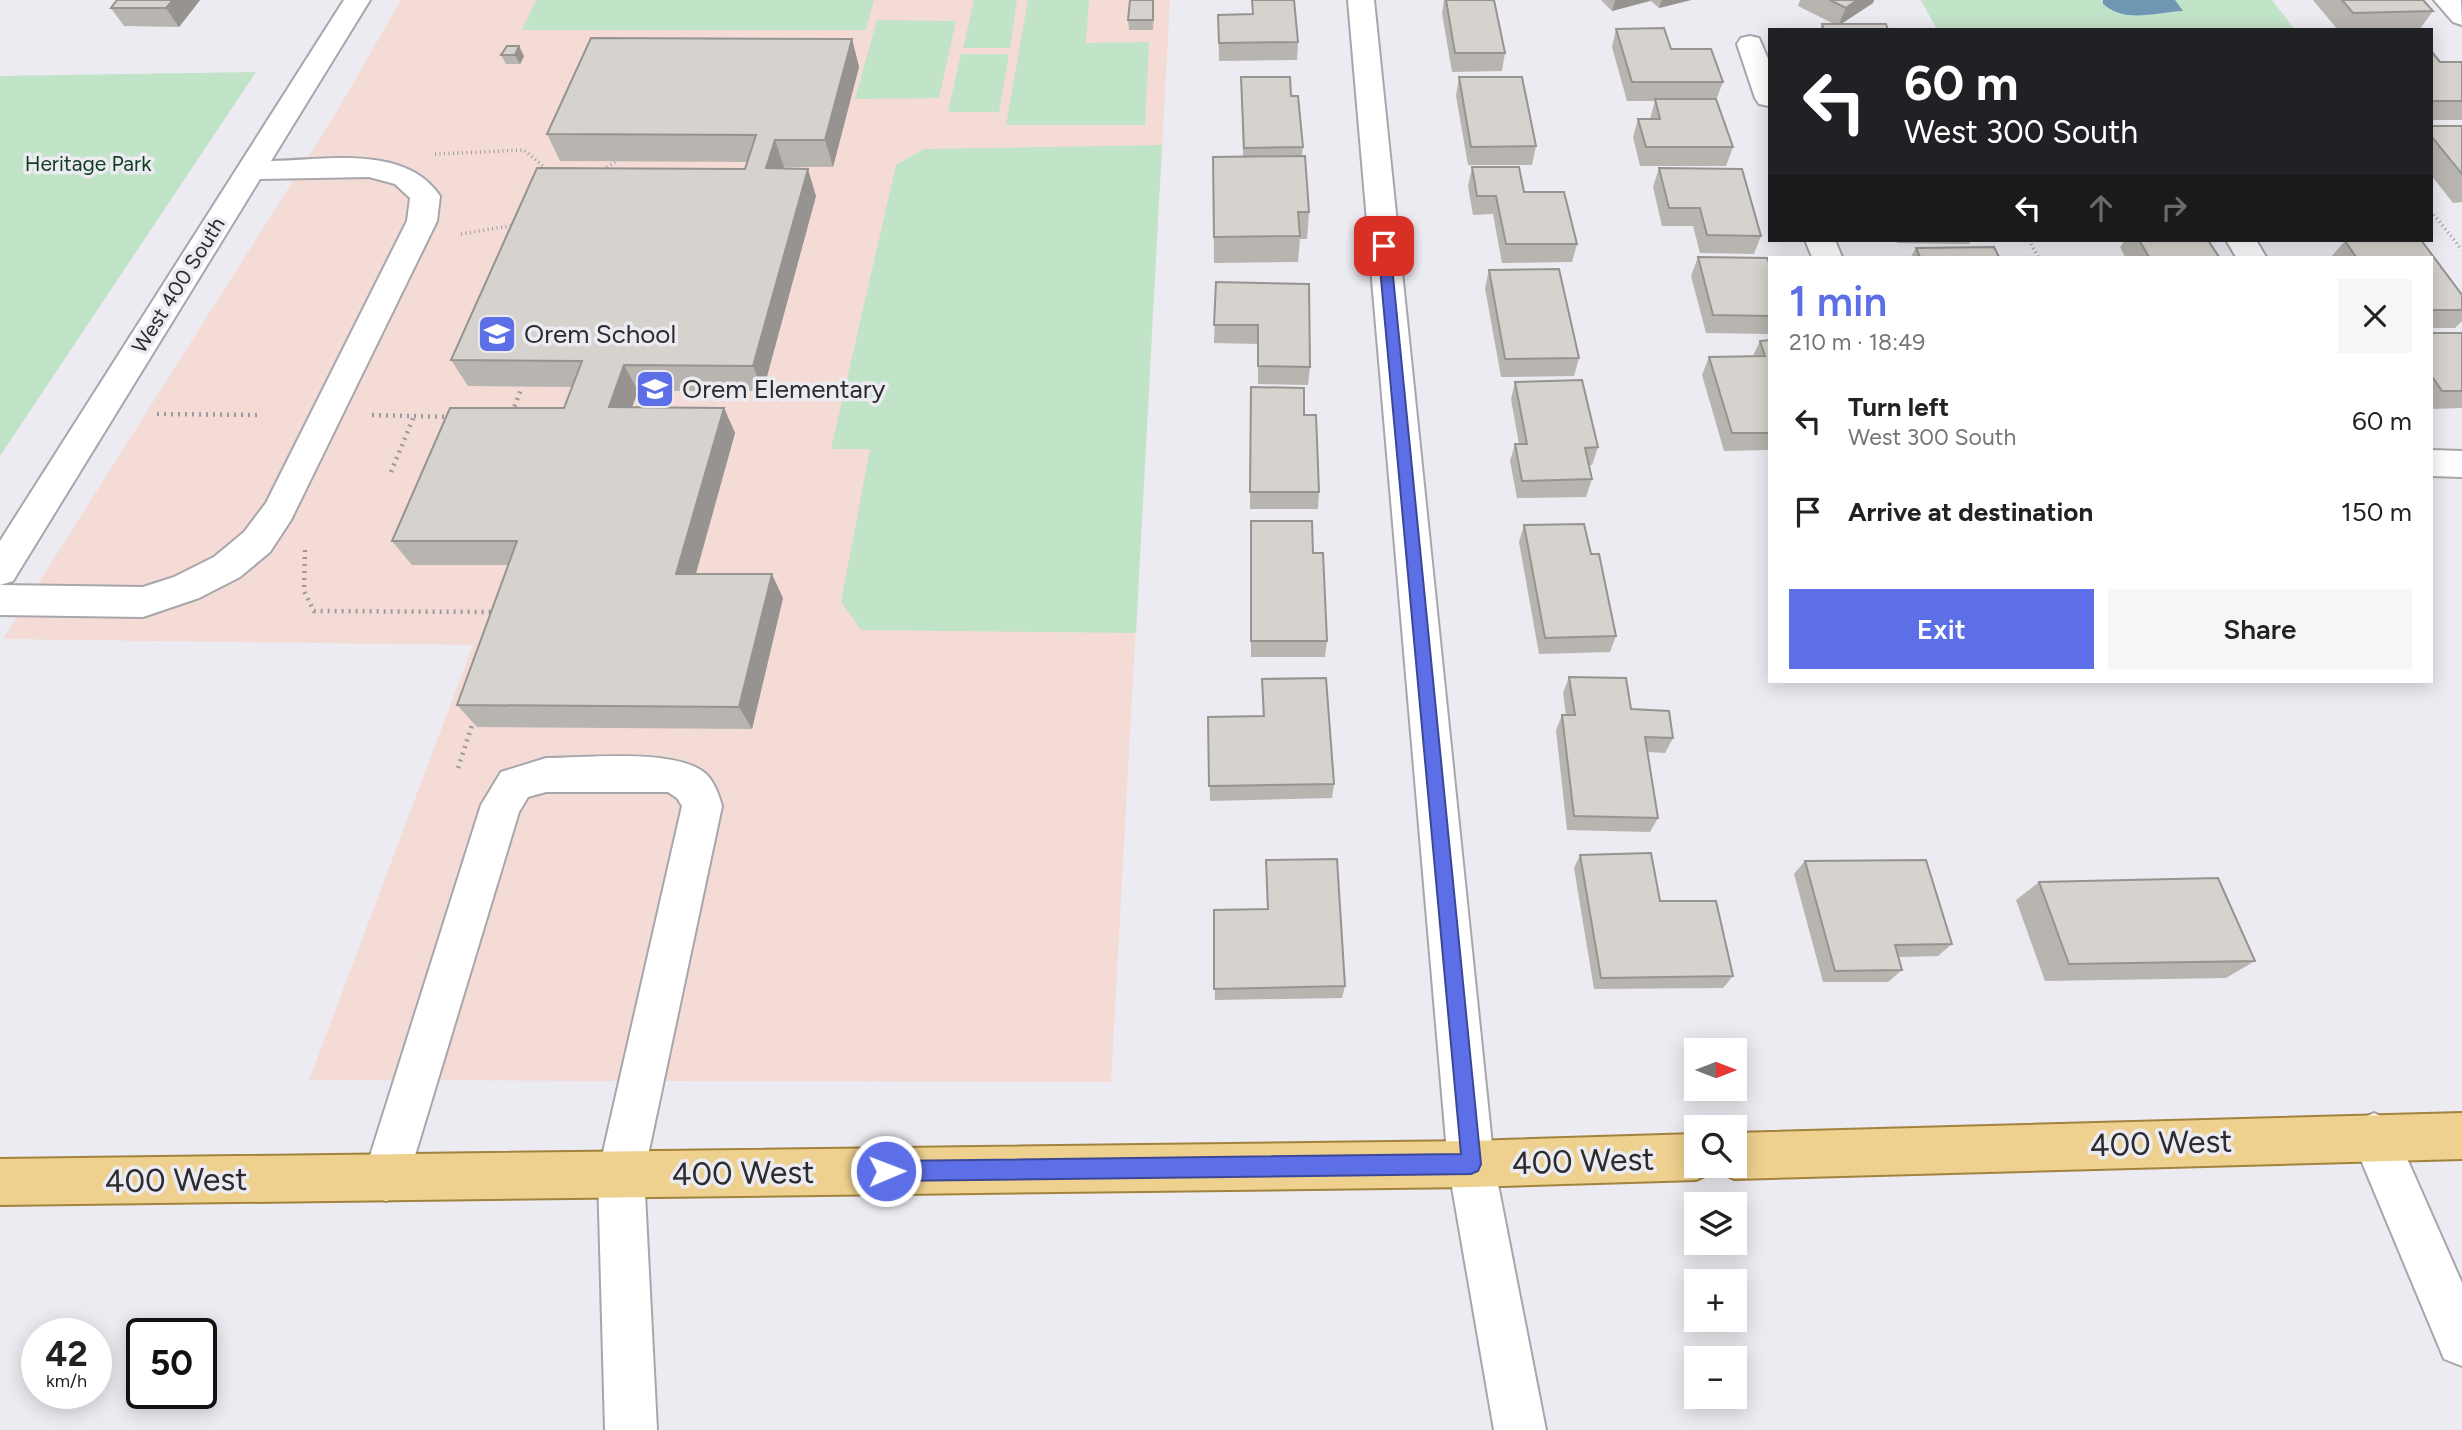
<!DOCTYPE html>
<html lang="en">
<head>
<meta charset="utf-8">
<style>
	body { margin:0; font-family:Figtree,sans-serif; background:#f6f6f6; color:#222; height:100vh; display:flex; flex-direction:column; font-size:26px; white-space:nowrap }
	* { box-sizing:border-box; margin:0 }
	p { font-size:23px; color:#767676 }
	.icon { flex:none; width:38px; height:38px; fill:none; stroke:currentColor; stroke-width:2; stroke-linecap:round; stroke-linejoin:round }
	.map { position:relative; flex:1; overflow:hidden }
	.sheet { position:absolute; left:1768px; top:256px; width:665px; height:427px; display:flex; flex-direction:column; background:#fff; border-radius:0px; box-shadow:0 4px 18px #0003 }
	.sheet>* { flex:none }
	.banner { position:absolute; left:1768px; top:28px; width:665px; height:214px; border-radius:0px; box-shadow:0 4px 18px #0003; background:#202124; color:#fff; overflow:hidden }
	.needle { width:46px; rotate:90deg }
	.controls { position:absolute; left:1684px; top:1038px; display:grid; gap:14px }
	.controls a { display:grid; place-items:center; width:63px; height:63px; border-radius:0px; background:#fff; box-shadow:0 4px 18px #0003; font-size:35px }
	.speed { position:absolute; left:21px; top:1318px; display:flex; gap:14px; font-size:35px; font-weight:700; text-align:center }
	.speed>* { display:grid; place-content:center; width:91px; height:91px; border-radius:50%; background:#fff; box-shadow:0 4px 18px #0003; line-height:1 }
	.speed small { font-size:18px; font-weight:400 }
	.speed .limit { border:4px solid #111; border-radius:10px; background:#fff; color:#111 }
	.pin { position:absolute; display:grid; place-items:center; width:60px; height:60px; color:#fff; margin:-30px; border-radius:14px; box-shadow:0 4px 10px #0006 }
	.me { position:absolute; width:77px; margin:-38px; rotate:89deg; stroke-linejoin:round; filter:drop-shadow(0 0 5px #0008) }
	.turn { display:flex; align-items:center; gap:24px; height:147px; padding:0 21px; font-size:32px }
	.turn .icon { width:91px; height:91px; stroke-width:2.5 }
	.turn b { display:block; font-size:49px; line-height:60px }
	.lanes { display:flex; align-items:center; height:66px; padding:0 21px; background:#0003; justify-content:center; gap:35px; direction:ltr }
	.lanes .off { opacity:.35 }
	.round { display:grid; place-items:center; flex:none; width:74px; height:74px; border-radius:0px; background:#f6f6f6 }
	.summary { display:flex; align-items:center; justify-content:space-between; height:119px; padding:0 21px }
	h1 { font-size:42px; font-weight:600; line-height:52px; color:#5c6fe6 }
	.button { display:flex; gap:14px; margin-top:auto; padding:14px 21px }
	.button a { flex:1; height:80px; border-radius:0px; background:#5c6fe6; color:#fff; font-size:28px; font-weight:600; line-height:80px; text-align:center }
	.button a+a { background:#f6f6f6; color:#222 }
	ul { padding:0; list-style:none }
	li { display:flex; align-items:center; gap:21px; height:91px; padding:0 21px }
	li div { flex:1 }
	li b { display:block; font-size:26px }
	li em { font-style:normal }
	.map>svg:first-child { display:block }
	.education { fill:#f5dbd6 }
	.green { fill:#c1e3c8 }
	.water { fill:#6f97b4 }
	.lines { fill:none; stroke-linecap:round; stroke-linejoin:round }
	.minor-casing { stroke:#a6a6ac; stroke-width:4 }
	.major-casing { stroke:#a2833d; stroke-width:4 }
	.path-far1 { stroke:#9b9b9f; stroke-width:3.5; stroke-dasharray:1 3.5; stroke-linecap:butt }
	.path { stroke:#9b9b9f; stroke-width:4.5; stroke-dasharray:2 5; stroke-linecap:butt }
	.minor { fill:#fff; fill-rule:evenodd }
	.major { fill:#eed18f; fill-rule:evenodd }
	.wall { fill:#b8b5b0 }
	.shaded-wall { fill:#969390 }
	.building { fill:#d6d2cd; stroke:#969390; stroke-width:2 }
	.route { fill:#5c6fe6; stroke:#3c4896; stroke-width:2 }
	.labels { text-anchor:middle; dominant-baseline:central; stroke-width:7; stroke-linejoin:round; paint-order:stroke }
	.far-park-label { font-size:21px; fill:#0f3e20; stroke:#ebebf1 }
	.far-street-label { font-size:21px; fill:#2c2c2e; stroke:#ebebf1 }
	.poi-label { font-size:26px; fill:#2c2c2e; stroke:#ebebf1; text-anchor:start }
	.near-street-label { font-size:32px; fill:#2c2c2e; stroke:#ebebf1 }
</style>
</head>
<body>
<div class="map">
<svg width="2462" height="1430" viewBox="0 0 2462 1430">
	<rect width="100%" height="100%" fill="#ebebf1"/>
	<!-- education -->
	<path class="education" d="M401,0H1170L1111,1082L309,1080L473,645L3,639L336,113Z"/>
	<!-- green -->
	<path class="green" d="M536,0H874L866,30H522Z
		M974,0H1017L1010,48H963Z
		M1028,0H1089L1086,43L1149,42L1145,125H1006Z
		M1921,0H2272L2295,30H1937Z
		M877,20L956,21L939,98L855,99Z
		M961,54H1009L999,112H948Z
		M256,72L0,456V76Z
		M1162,145L1136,633L861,630L841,602L870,449H831L896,165L924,149Z"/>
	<!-- water -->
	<path class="water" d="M2103,0H2175L2183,11C2155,12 2126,24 2103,4Z"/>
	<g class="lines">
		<!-- minor casing -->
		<g class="minor-casing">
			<path id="minor" d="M344,0H370L271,161C324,160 406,144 440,196L437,221L291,520L270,552L240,577L199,598L143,617L0,615V585L143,587L174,577L214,557L244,532L266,503L407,221L410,198L395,184L369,177L260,179L13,581L0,585V541Z
				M1348,0H1374L1494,1164L1546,1430H1494L1448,1164Z
				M2434,0H2461L2462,25L2453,22Z
				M1750,36L1759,38L1769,61V106L1759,104L1755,98L1737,44L1741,38Z
				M1805,240H1835L1842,257H1812Z
				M2226,240H2256L2266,257H2236Z
				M2431,450L2462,451V477L2431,476Z
				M546,758C586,758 674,748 705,773C714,781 719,795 722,806L644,1174L657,1430H605L598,1174L682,806L677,798L668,792H546L528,797L519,812L403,1195L386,1201L369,1195L363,1178L481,805L501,772Z
				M2374,1113L2390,1120L2462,1283V1366L2444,1359L2351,1136L2358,1120Z"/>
		</g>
		<!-- major casing -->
		<g class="major-casing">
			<path id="major" d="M2462,1113V1159L1734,1179L1718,1172L1715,1167L1712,1173L1696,1180L1471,1187L0,1205V1159L1471,1141L1696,1134V1166H1734V1133Z"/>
		</g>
		<!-- path-far1 -->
		<path class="path-far1" d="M435,154L524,150L543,166V173
			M599,172L615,162
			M2431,211L2462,250
			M461,234L515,225
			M2029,240L2038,257"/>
		<!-- path -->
		<path class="path" d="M512,413L522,387
			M157,414L259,415
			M372,415L450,417
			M391,472L414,416
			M305,550L304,591L314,611L494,612
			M458,768L474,719"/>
		<!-- minor -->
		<use href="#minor" class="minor"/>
		<!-- major -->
		<use href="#major" class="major"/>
	</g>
	<!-- wall -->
	<path class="wall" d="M117,0H200L179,27L124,26L111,8Z
		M1252,0L1298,42L1297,60L1219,61L1218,15L1252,14Z
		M1444,0H1494L1505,53L1502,71L1452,72L1442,13Z
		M1601,0H1691L1659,8L1651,1L1612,11Z
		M1800,0H1874L1873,3L1841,24L1888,30H1820L1822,24H1834L1798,6Z
		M2313,0H2423L2433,11L2419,30H2338Z
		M1154,9L1153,30H1129L1128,20Z
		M1616,29L1671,49L1723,82L1716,100L1733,147L1726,166H1640L1633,137L1638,119H1650L1655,101H1627L1612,47Z
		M852,39L859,67L833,167H784L783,168L816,196L763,391H638L632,407L724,408L735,433L696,574L783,598L752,729L477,727L457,705L509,565H412L392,541L564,408L572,387L468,386L451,360L745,169L748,162L560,161L547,134Z
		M507,46L524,56L520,64H506L501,55Z
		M2431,51L2440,62H2462V120H2431Z
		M1241,77L1291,96L1303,147L1302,156L1309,212L1307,239H1300L1298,262L1214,263L1213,157L1243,156Z
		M1459,77L1536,146L1532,165H1468L1456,96Z
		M2431,126H2462V202L2453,203L2431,175Z
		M1472,167L1524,192L1577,244L1572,262L1502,263L1493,214L1473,215L1468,186Z
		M1659,168L1761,236L1754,254L1700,253L1693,226H1662L1653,187Z
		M1896,240H1971L1969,244L1897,243Z
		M2125,240H2208L2219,257H2125L2120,247Z
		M2421,240L2462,295V321L2455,328H2431V257H2331L2345,241Z
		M1916,248L1999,257H1911Z
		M1698,257L1769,263V334L1706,333L1691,276Z
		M1489,270L1579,358L1574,376L1501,377L1485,288Z
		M1216,282L1310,367L1308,385L1258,384V344L1214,343Z
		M2431,333H2462V408L2431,409Z
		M1769,340V450L1724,451L1702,375L1709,357L1753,356L1760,341Z
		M1515,382L1598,447L1592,465H1589L1592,479L1586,497L1517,498L1510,461L1515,444H1519L1511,399Z
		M1251,387L1304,415L1319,492L1318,509H1250Z
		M1251,521L1313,553L1327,641L1325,657H1251Z
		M1524,525L1591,554L1616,636L1610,652L1539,654L1519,542Z
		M1569,677L1631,709L1673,738L1665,753L1647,752L1658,818L1650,832L1567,830L1556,730L1562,715H1566L1563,693Z
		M1262,679L1334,784L1332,798L1210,801L1208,717L1263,716Z
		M1580,855L1660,901L1733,976L1723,988L1594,989L1574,868Z
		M1266,860L1345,986L1342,998L1215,1000L1214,910L1267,909Z
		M1805,861L1952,944L1938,956L1898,957L1902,970L1888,982H1823L1794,874Z
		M2039,882L2255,961L2226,978L2045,981L2016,900Z"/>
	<!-- shaded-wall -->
	<path class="shaded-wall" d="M173,0H200L179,27L166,8Z
		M1615,0H1652L1612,11Z
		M1662,0H1691L1659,8Z
		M1857,0H1874L1873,3L1838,26L1846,8Z
		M852,39L859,67L833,167L825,140Z
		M519,46L524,56L520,64L515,55Z
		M775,140L784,167L775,195L766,168Z
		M808,169L816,196L763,391L753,366Z
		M624,365L638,391L623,432L609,407Z
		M724,408L735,433L689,598L676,574Z
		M772,574L783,598L752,729L739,707Z"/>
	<!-- building -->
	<path class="building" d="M117,0H173L166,8H111Z
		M1130,0H1153V20H1128Z
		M1252,0H1294L1298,42L1219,43L1218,15L1253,14Z
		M1446,0H1494L1505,53H1455Z
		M1830,0H1857L1846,8Z
		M2342,0H2423L2433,11L2353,13Z
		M1822,24H1886L1888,30H1824Z
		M1664,28L1671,49H1711L1723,82H1632L1616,29Z
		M591,38L852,39L825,140H775L766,168L808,169L753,366L624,365L609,407L724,408L676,574H772L739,707L457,705L517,541H392L450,408H564L582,361L451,360L537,168L745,169L756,135L547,134Z
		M507,46H519L515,55H501Z
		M2431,51L2440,62H2462V101H2431Z
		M1241,77H1290L1291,96H1298L1303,147L1244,148Z
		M1459,77H1522L1536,146L1471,147Z
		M1655,99H1716L1733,147H1646L1638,119H1660Z
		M2431,126H2462V174L2431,136Z
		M1305,156L1309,212H1298L1300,236L1214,237L1213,157Z
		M1472,167H1519L1524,192H1564L1577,244H1506L1496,196H1477Z
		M1659,168L1742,169L1761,236L1707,235L1700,208H1669Z
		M2139,240H2208L2219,257H2149Z
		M2421,240L2462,295V310H2431V257H2356L2345,241Z
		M1994,247L1999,257H1920L1916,248Z
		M1698,257L1767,258L1769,263V316L1713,315Z
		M1559,269L1579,358L1505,359L1489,270Z
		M1216,282L1309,284L1310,367L1258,366V325H1214Z
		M2431,333H2462V391H2442L2431,375Z
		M1769,340V433H1732L1709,357L1765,356L1760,341Z
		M1582,380L1598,447L1585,448L1592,479L1522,481L1515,444H1527L1515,382Z
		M1251,387L1304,388V415H1316L1319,492H1250Z
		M1251,521H1312L1313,553H1323L1327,641H1251Z
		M1584,524L1591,554H1599L1616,636L1545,638L1524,525Z
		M1569,677L1626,678L1631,709L1669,711L1673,738L1645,737L1658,818L1574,816L1562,715H1575Z
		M1326,678L1334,784L1209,786L1208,717L1264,716L1262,679Z
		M1651,853L1660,901H1716L1733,976L1601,978L1580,855Z
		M1337,859L1345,986L1214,989V910L1268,909L1266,860Z
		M1926,860L1952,944L1895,945L1902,970L1835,971L1805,861Z
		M2218,878L2255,961L2069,964L2039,882Z"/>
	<!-- route -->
	<path class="route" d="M1384,242L1390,246L1481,1164L1478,1171L1471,1174L886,1181L879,1178L877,1171L879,1164L886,1161L1461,1154L1378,246Z"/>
	<!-- icons -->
	<defs>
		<g id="school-square" transform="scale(2.0125)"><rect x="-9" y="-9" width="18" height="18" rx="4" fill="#5c6fe6" stroke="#ebebf1"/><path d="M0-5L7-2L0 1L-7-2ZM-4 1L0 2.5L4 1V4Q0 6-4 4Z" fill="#fff"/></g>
	</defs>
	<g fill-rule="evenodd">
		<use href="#school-square" x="497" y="334"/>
		<use href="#school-square" x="655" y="389"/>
	</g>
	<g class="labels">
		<!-- far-park labels -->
		<g class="far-park-label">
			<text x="88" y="163">Heritage Park</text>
		</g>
		<!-- far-street labels -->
		<g class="far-street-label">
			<text transform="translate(178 285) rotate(-58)">West 400 South</text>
		</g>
		<!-- poi labels -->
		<g class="poi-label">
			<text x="524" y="334">Orem School</text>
			<text x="682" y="389">Orem Elementary</text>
		</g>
		<!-- near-street labels -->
		<g class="near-street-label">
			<text transform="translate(2161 1143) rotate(-2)">400 West</text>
			<text transform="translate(1583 1161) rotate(-2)">400 West</text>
			<text transform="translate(743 1173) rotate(-1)">400 West</text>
			<text transform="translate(176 1180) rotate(-1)">400 West</text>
		</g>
	</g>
</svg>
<div class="controls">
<a><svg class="needle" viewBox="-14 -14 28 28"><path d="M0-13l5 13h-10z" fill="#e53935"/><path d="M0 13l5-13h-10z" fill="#767676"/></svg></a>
<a><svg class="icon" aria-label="search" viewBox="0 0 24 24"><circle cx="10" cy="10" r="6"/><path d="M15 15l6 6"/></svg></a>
<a><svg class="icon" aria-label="layers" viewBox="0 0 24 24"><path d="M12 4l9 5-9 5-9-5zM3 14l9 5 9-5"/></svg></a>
<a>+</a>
<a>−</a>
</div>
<div class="speed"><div>42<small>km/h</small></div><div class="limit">50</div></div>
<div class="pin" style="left:1384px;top:246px;background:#d93025"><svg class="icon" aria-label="arrive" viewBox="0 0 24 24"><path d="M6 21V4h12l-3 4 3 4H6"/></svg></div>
<svg class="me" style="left:886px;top:1171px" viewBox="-20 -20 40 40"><circle r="17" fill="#5c6fe6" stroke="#fff" stroke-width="3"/><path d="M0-11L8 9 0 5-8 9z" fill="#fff"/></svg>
<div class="banner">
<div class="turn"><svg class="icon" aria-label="left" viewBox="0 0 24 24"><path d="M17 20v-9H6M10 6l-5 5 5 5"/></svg><div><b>60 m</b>West 300 South</div></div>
<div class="lanes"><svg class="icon" aria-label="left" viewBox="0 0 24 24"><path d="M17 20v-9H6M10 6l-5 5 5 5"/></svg><svg class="icon off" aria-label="ahead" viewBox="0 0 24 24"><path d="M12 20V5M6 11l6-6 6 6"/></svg><svg class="icon off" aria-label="right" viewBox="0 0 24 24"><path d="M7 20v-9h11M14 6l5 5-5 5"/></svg></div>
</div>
<section class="sheet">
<div class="summary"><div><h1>1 min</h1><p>210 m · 18:49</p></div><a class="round"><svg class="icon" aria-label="close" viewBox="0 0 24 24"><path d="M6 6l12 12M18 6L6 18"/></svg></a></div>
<ul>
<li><svg class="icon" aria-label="left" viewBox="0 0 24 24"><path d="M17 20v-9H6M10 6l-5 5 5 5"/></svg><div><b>Turn left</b><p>West 300 South</p></div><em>60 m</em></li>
<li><svg class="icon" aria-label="arrive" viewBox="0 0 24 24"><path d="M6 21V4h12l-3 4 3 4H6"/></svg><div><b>Arrive at destination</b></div><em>150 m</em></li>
</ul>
<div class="button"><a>Exit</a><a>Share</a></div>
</section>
</div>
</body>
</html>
